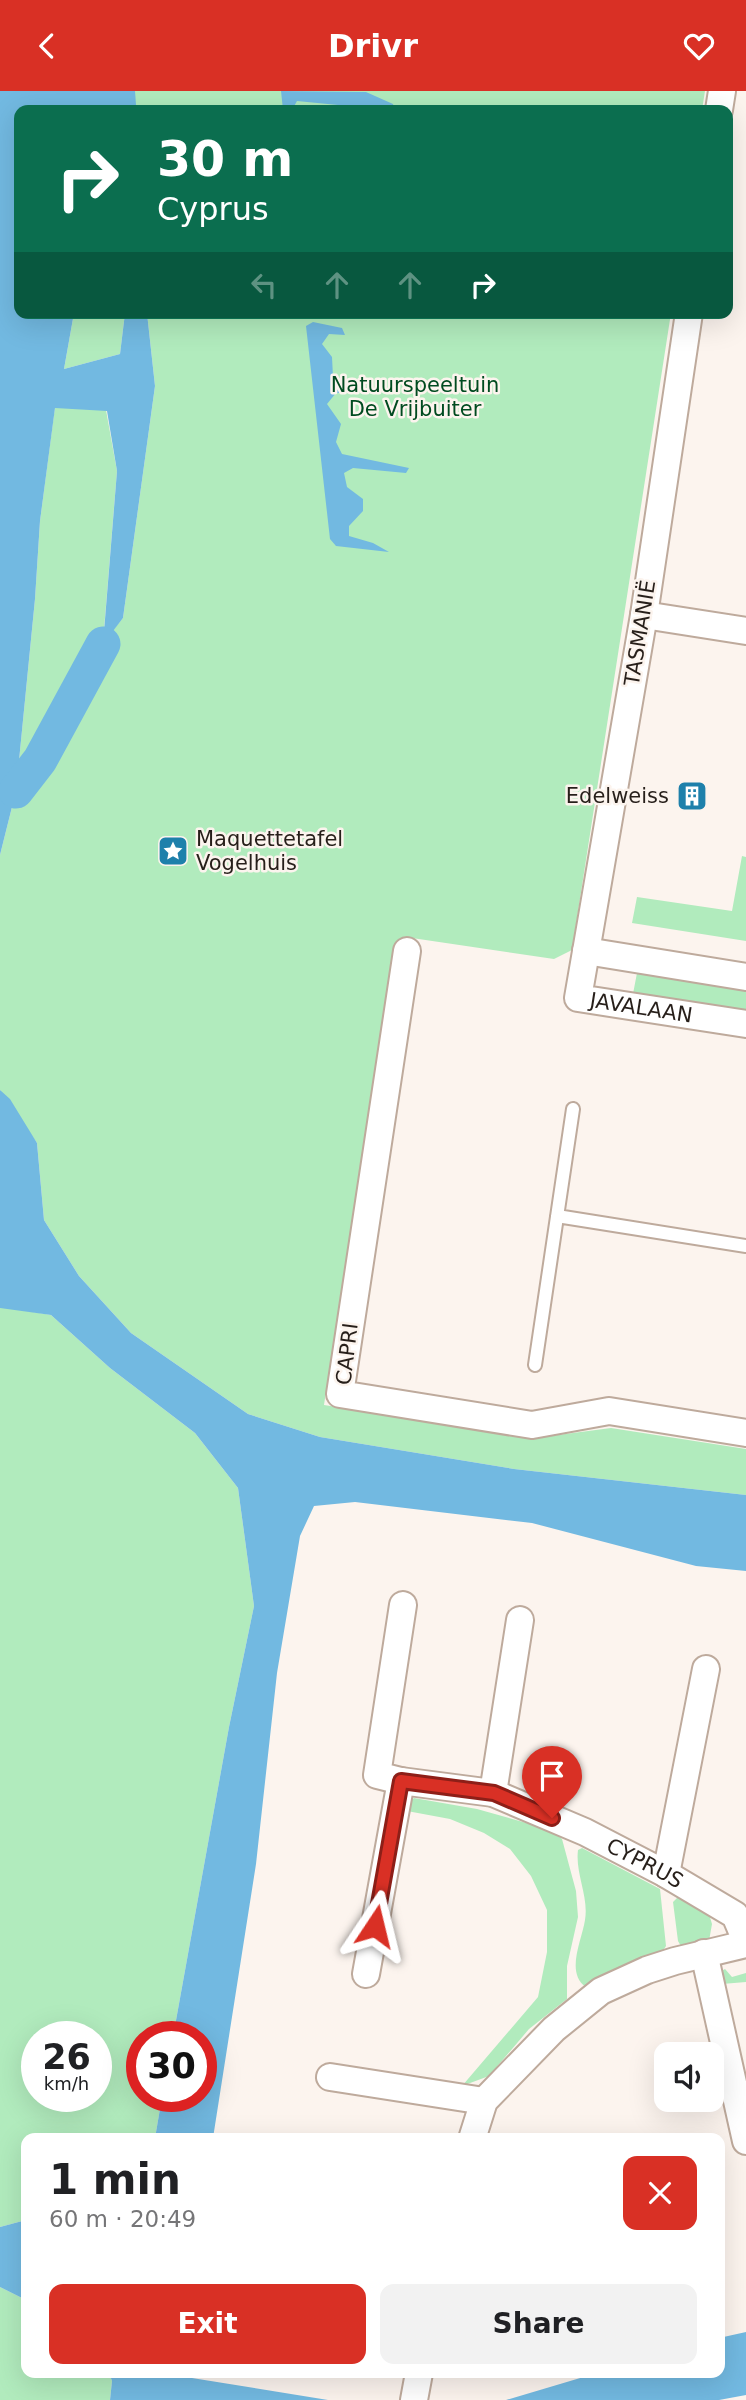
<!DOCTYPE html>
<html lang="en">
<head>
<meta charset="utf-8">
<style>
	body { margin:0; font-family:"DejaVu Sans",sans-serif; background:#f2f2f2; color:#202124; height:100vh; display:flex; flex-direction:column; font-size:26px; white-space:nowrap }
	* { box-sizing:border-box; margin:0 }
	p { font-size:23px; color:#757577 }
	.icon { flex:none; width:38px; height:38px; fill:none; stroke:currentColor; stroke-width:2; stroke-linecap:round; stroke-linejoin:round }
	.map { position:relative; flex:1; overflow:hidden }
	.sheet { position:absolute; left:21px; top:2042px; width:704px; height:245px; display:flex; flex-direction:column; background:#fff; border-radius:14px; box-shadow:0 7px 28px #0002 }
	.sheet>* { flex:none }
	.hud { position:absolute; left:14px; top:14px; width:719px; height:214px; border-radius:14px; box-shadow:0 7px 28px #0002; background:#0b6e4f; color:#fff; overflow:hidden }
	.fabs { position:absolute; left:654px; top:1951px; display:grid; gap:14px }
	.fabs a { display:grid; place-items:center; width:70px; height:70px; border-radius:14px; background:#fff; box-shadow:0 7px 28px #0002; font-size:35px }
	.speed { position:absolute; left:21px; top:1930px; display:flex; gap:14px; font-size:35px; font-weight:700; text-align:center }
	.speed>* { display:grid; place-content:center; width:91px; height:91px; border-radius:50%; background:#fff; box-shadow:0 7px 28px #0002; line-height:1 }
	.speed small { font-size:18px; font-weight:400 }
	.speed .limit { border:10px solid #d22; background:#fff; color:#111 }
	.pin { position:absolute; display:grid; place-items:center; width:60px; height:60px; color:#fff; margin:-72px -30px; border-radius:50% 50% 50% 0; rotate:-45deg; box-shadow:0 0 7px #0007 }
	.pin .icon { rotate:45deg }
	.me { position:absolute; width:77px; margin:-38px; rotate:10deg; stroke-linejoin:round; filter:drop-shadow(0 0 5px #0008) }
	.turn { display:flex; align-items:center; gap:24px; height:147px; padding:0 28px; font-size:32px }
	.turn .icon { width:91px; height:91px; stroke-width:2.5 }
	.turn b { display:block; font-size:49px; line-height:60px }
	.lanes { display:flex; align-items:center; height:66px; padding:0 28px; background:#0003; justify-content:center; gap:35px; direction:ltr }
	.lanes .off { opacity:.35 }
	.round { display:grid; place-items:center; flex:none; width:74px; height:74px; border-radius:14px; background:#f2f2f2 }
	.head { display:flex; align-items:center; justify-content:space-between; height:119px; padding:0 28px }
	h1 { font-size:42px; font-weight:800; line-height:52px }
	.cta { display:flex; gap:14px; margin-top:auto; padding:14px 28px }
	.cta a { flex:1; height:80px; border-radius:14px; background:#d93025; color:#fff; font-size:28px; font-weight:800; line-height:80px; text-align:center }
	.cta a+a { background:#f2f2f2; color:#202124 }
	header { display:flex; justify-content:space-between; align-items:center; height:91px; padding:0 28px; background:#d93025; color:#fff; font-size:32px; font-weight:800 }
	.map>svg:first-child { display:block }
	.green { fill:#b1ebbd; fill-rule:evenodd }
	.water { fill:#72b9e1 }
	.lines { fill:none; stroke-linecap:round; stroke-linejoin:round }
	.canal { stroke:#72b9e1; stroke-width:35 }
	.lane-casing { stroke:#beaa9c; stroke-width:16 }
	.street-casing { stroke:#beaa9c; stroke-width:30 }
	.lane { stroke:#fff; stroke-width:12 }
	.street { stroke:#fff; stroke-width:26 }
	.route-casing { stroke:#8d1f18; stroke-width:18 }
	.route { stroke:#d93025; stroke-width:12 }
	.labels { text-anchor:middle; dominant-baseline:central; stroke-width:5; stroke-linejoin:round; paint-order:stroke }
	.park-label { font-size:21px; fill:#004b20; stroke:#fcf4ee }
	.street-label { font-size:21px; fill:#271f1a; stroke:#fcf4ee }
	.poi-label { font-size:21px; fill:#271f1a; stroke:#fcf4ee; text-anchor:end }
</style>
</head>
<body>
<header><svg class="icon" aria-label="back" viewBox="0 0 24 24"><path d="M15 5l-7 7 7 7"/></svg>Drivr<svg class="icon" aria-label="heart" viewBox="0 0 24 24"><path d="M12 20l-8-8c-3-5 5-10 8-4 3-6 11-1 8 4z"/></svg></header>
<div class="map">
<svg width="746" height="2309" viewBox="0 0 746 2309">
	<rect width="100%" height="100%" fill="#fcf4ee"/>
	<!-- green -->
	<path class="green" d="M110,0H705L702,19H107Z
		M74,222H125L120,263L64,278Z
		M147,222H671L572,859L554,868L412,847L391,872L324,1314L535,1347L611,1337L746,1358V1404L514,1378L320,1346L248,1323L131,1242L79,1185L44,1129L37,1052L0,999V764L16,700L35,508L40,430L55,316L106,319L117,380L103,551L123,527L155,295Z
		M742,765L746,766V850L632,832L637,806L732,820Z
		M637,882L746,897V925L632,908Z
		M4,1216L51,1224L110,1277L195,1342L238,1397L254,1515L229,1636L173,1946H142V2006H162L155,2047L26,2048V2129L0,2136V1217ZM37,1946H96V2006H37Z
		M414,1707L477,1718L551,1739L562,1748L576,1800L578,1826L567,1875V1908L529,1938L489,1985L462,1995L538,1906L547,1861V1819L531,1785L510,1758L484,1742L450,1728L407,1720L408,1712Z
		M582,1757L660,1798L666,1855L662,1861L586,1896C565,1882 582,1849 585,1829C589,1805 575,1783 578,1759Z
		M678,1806L709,1823L712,1833L709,1850L682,1857L678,1850L673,1811Z
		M725,1878L732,1886L746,1882V1891L722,1893L720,1881Z
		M0,2196L26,2209V2282H109L112,2290L110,2309H0Z"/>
	<!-- water -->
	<path class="water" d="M0,0H135L136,14L168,19H19V222H74L64,278L120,263L125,222H147L155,295L123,527L103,553L117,380L107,320L55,317L40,430L35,508L16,700L0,764Z
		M281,0L366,1L393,13L395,19H349L348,15L297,10L292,19H283Z
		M313,231L342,237L345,244L329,243L322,253L332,266L333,286L359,298L355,302H336L327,313L341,333L336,351L342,363L409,377L406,382L353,377L344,382L347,396L363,408V420L349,435V445L373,452L389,461L336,455L330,448L306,235Z
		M0,999L10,1008L37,1052L44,1129L79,1185L131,1242L248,1323L320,1346L514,1378L746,1404V1480L696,1475L532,1432L355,1411L314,1415L300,1445L277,1582L256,1773L213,2047H155L162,2006H201V1946H173L229,1636L254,1515L238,1397L195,1342L110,1277L51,1224L0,1217Z
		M26,2129V2209L0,2196V2136Z
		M746,2241V2304L719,2309H506L597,2282H719V2247Z
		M109,2282H187L192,2287L328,2309H110L112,2290Z"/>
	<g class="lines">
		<!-- canal -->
		<path class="canal" d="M16,700L40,669L103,553"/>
		<!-- lane casing -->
		<g class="lane-casing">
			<path id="lane" d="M557,1125L746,1155
				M535,1274L573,1018"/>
		</g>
		<!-- street casing -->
		<g class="street-casing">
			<g id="street">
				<path d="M719,19L722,0"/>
				<path id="s1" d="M689,222L644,524L578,907L746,933"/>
				<path d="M644,524L746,540"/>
				<path d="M407,860L340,1303L532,1334L609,1320L746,1342"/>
				<path d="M586,860L746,886"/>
				<path id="s2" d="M403,1514L377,1684L401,1690L493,1702L585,1741L666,1783L735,1824L746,1850"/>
				<path d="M493,1702L520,1529"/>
				<path d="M666,1783L706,1578"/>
				<path d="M704,1862L746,2050"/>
				<path d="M366,1883L401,1690"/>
				<path d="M330,1986L484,2010"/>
				<path d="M472,2048L484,2010L554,1938L601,1900L647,1879L675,1870L746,1853"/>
				<path d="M414,2309L419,2282"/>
			</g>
		</g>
		<!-- lane -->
		<use href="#lane" class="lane"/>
		<!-- street -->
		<use href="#street" class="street"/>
	</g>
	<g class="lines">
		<!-- route casing -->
		<g class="route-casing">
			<path id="route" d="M375,1835L401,1690L494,1702L552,1727"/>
		</g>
		<!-- route -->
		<use href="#route" class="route"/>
	</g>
	<!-- icons -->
	<defs>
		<g id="building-square" transform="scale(1.575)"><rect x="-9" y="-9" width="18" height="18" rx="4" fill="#1e80ab" stroke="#fcf4ee"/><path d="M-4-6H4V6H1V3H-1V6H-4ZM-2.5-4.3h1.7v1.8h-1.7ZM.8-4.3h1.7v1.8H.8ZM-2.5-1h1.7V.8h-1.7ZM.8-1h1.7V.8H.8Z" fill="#fff"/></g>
		<g id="sight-square" transform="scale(1.575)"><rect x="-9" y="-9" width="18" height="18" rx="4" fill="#1e80ab" stroke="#fcf4ee"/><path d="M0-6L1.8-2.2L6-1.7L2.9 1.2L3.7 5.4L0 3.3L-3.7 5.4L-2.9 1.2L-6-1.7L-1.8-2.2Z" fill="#fff"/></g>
	</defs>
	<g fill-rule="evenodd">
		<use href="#building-square" x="692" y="705"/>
		<use href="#sight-square" x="173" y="760"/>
	</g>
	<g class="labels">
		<!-- park labels -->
		<g class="park-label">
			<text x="415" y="294">Natuurspeeltuin<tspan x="415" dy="24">De Vrijbuiter</tspan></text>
		</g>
		<!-- street labels -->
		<g class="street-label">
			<text transform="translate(640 542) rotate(-81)">TASMANIË</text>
			<text stroke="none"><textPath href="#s1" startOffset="758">JAVALAAN</textPath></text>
			<text transform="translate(347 1263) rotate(-83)">CAPRI</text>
			<text stroke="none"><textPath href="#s2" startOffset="457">CYPRUS</textPath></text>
		</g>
		<!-- poi labels -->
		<g class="poi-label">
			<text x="669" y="705">Edelweiss</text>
			<text x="196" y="748" text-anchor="start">Maquettetafel<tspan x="196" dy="24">Vogelhuis</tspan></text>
		</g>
	</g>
</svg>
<div class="fabs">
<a><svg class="icon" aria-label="sound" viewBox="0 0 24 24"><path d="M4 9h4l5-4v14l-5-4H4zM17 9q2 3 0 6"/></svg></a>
</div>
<div class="speed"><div>26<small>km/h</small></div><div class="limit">30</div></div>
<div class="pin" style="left:552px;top:1727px;background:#d93025"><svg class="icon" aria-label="arrive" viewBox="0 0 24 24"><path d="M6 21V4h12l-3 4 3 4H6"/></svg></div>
<svg class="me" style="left:375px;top:1835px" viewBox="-20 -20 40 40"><path d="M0-17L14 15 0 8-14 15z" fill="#d93025" stroke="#fff" stroke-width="4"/></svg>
<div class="hud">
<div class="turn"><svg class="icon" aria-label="right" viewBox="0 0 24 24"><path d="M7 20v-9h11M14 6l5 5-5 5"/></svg><div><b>30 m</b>Cyprus</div></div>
<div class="lanes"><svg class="icon off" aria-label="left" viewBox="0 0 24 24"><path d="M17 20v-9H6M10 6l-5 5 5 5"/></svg><svg class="icon off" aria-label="ahead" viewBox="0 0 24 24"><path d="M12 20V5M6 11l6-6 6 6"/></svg><svg class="icon off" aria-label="ahead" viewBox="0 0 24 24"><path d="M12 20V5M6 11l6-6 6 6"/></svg><svg class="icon" aria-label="right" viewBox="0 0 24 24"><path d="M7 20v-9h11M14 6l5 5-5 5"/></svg></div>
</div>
<section class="sheet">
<div class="head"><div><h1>1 min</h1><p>60 m · 20:49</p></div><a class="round" style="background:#d93025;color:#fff"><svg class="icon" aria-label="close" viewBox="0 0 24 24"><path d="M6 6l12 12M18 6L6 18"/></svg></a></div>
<div class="cta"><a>Exit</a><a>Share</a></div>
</section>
</div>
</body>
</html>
